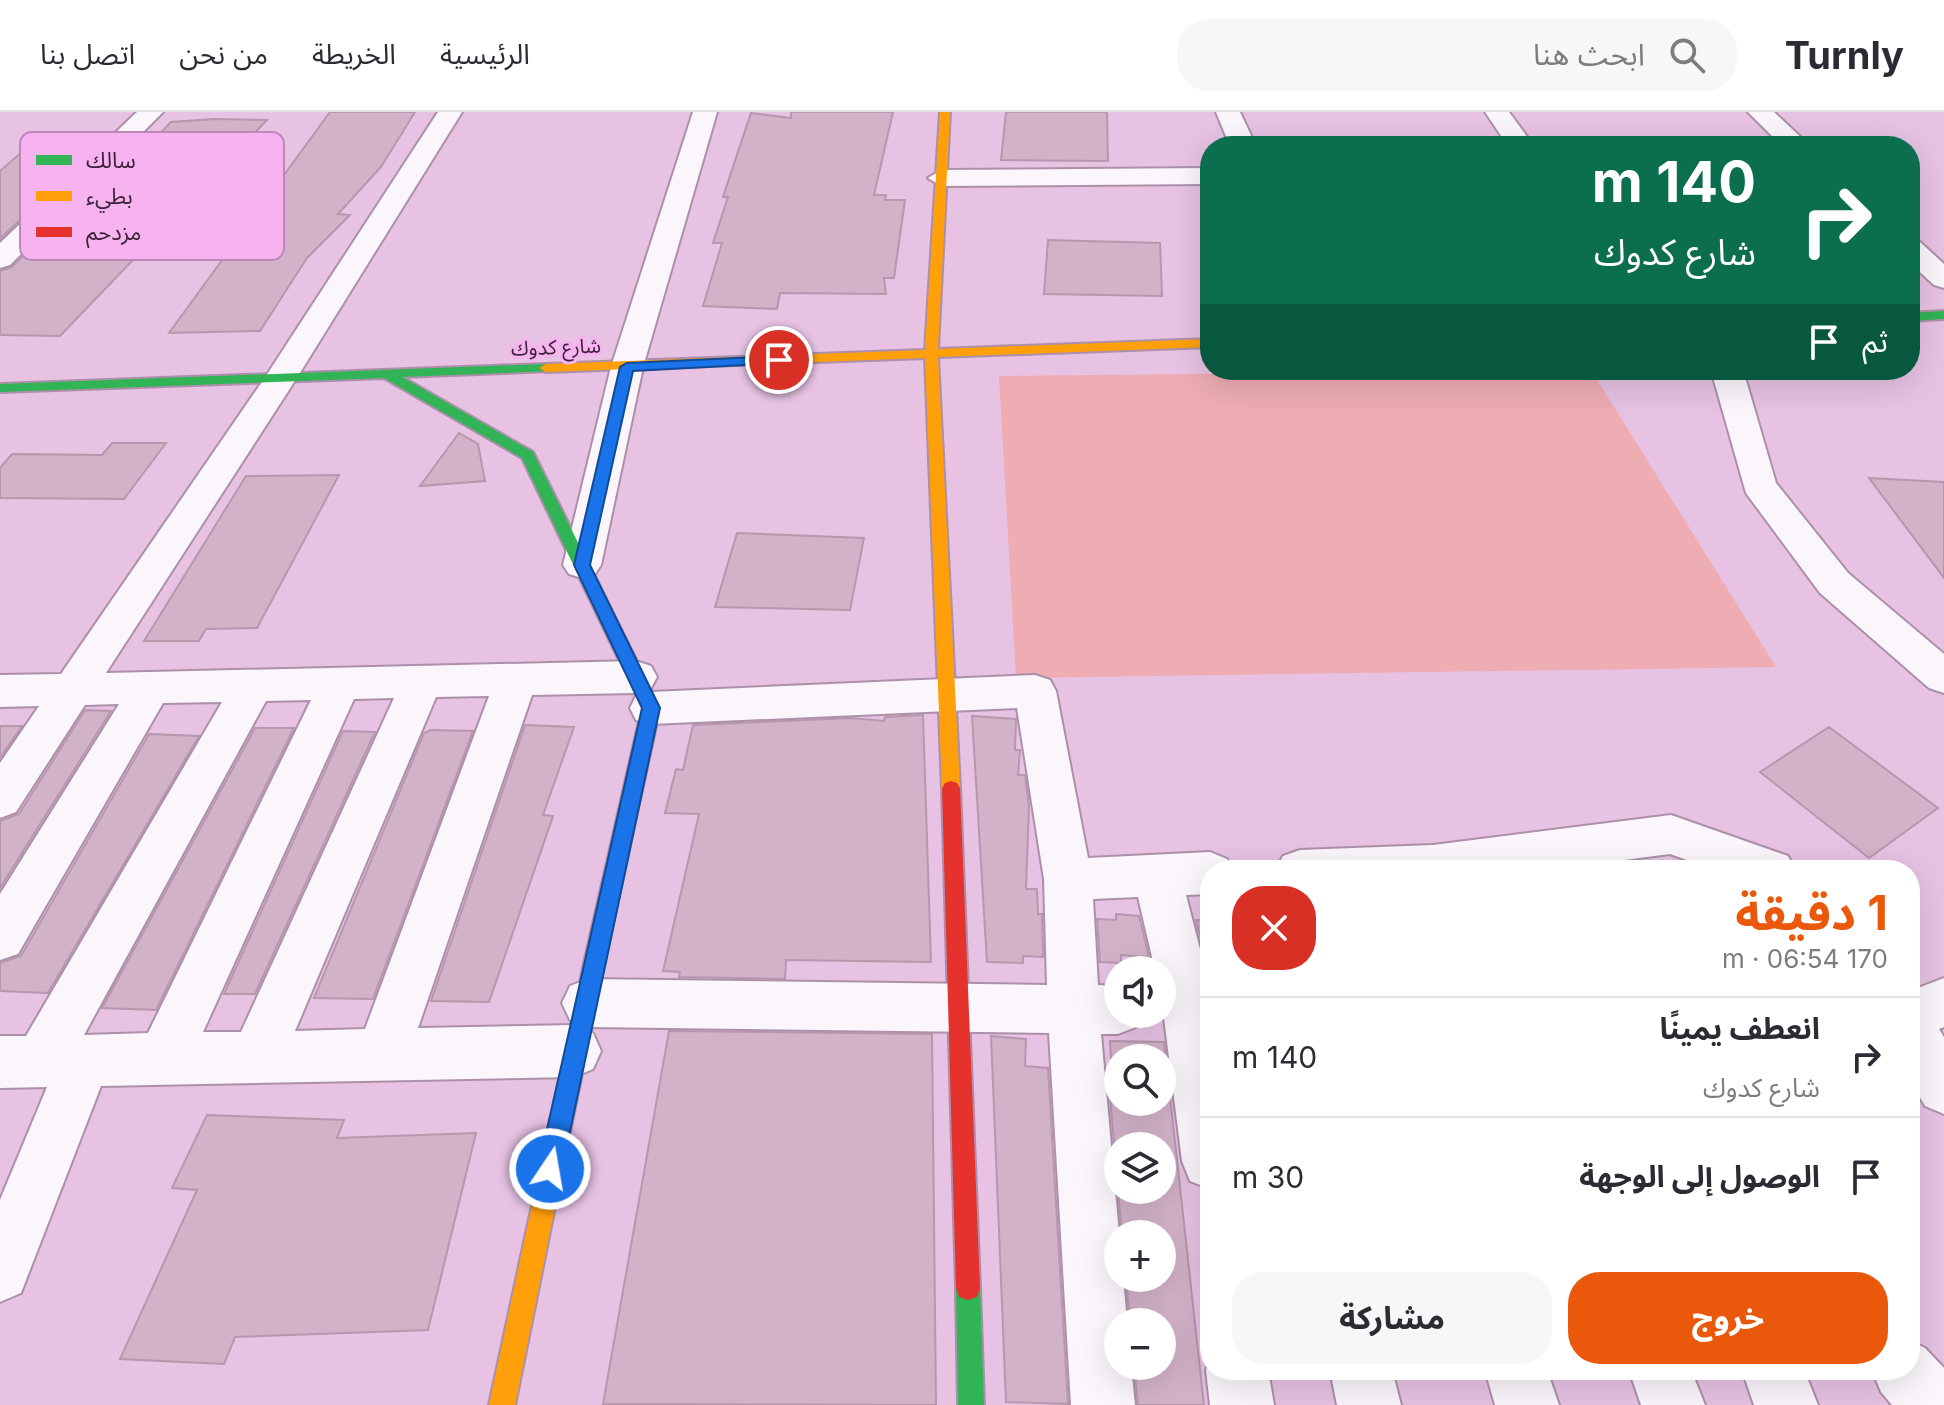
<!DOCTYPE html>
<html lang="ar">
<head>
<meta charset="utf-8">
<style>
	body { margin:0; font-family:Inter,"Noto Sans Arabic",sans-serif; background:#f7f7f7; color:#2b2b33; direction:rtl; height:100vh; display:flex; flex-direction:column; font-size:30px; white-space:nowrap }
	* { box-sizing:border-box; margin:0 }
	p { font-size:26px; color:#7c7c81 }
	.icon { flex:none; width:44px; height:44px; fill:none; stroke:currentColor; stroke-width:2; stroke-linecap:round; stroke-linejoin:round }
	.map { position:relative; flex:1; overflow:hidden; direction:ltr }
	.sheet { position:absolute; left:1200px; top:748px; width:720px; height:520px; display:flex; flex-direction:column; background:#fff; border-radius:32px; box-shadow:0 8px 32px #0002; direction:rtl }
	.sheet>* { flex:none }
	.guide { position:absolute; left:1200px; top:24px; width:720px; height:244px; border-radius:32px; box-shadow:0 8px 32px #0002; direction:rtl; background:#0b6e4f; color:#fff; overflow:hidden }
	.controls { position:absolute; left:1104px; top:844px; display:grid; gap:16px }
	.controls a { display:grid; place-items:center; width:72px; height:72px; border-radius:50%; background:#fff; box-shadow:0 8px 32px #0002; font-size:40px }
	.pin { position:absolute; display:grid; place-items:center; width:68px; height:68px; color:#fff; margin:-34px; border:4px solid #fff; border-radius:50%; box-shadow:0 2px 8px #0007 }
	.me { position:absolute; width:88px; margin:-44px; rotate:12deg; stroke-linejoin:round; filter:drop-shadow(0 0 6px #0008) }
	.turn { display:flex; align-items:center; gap:28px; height:168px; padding:0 32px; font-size:36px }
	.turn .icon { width:104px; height:104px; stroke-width:2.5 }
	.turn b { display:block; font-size:56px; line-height:68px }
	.then { display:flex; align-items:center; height:76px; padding:0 32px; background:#0003; gap:16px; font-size:30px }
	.round { display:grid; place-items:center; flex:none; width:84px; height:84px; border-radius:32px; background:#f7f7f7 }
	.headline { display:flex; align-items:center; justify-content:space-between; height:136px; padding:0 32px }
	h1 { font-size:48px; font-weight:700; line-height:60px; color:#ea580c }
	.action { display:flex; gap:16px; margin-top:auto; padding:16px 32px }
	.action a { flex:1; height:92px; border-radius:32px; background:#ea580c; color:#fff; font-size:32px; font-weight:700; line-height:92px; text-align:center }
	.action a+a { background:#f7f7f7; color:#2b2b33 }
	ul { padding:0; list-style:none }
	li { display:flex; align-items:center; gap:24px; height:120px; padding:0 32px; border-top:2px solid #e1e1e2 }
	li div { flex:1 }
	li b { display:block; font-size:30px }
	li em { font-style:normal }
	header { display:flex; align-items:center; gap:48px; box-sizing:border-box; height:112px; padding:0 40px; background:#fff; border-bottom:2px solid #e1e1e2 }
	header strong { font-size:38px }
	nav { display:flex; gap:44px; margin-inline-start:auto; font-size:28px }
	.search { width:560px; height:72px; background:#f7f7f7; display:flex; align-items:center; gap:20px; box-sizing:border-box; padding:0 28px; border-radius:32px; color:#7c7c81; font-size:30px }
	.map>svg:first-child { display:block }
	.green { fill:#eeacb3 }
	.building { fill:#d2b2c8; stroke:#b697ad; stroke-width:2; fill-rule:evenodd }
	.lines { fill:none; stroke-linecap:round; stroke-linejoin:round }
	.street-casing { stroke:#ac90aa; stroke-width:4 }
	.fast-casing { stroke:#ac90aa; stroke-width:4 }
	.slow-casing { stroke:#ac90aa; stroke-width:4 }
	.jam-casing { stroke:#ac90aa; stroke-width:4 }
	.street { fill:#fbf6fb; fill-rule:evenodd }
	.fast { fill:#30b455; fill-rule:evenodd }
	.slow { fill:#ff9f0a; fill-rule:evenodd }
	.jam { fill:#e5322d; fill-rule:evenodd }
	.route { fill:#1a73e8; stroke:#114b97; stroke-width:2 }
	.labels { text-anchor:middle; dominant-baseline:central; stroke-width:6; stroke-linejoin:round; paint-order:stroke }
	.far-street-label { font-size:20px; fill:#3c223a; stroke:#f6b3ef }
	.key { fill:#f6b3ef; stroke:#be88b9; stroke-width:2 }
	.key-label { font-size:22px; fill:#3c223a }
</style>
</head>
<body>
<header>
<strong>Turnly</strong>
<div class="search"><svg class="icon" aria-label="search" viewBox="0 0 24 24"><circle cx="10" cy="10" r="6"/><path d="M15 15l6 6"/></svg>ابحث هنا</div>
<nav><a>الرئيسية</a><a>الخريطة</a><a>من نحن</a><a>اتصل بنا</a></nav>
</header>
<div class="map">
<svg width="1944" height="1293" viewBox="0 0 1944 1293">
	<rect width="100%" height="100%" fill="#e7c2e3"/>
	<!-- green -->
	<path class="green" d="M1591,258L1776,555L1016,566L999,264Z"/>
	<!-- building -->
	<path class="building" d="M330,0H415L381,55L338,102L350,103L307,146L260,219L169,221Z
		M791,0H893L874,83H886L885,88H905L894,166H884L886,182L780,181L777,197L703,194L722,131H713L728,85H723L751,1L791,6Z
		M1006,0H1107L1108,49L1001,48Z
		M214,7L267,8L60,224L0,223V159L12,155L136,31H151L171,10Z
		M100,31L0,127V59L31,32Z
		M1048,128L1160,131L1162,184L1044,182Z
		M459,321L478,332L485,369L420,374Z
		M112,331H166L124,387L0,386V356L12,342L102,343Z
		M339,363L257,516L206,517L199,529H144L246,364Z
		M1869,366L1944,370V466Z
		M737,421L864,426L850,498L715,495Z
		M85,598L111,599L0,776V709L19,702Z
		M923,603L931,850L786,848L785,867L679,865L680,860L663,859L699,702L665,701L676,657L683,658L693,613L851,606L884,609L885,605Z
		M972,604L1016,607L1015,638H1020L1018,663H1025L1029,693L1026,777H1037L1038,802H1042L1043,845L1023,844V851L987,850Z
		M525,613L574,615L543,703L553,704L489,890L431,889Z
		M0,614H22L0,646Z
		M1829,615L1938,696L1869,746L1760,660Z
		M255,616H294L156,898L102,896Z
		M431,618L473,619L373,887L314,886L424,621Z
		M343,619L375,620L255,882H224Z
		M149,622L199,624L48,881L0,879V851L21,844Z
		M1116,802L1139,804L1149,845L1121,843V851L1100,850L1097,807L1116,808Z
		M1196,808L1210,809V848H1206Z
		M669,919L932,922L936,1293L603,1292Z
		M991,924L1026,927L1025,954L1048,956L1068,1292L1006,1290Z
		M1110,929L1164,930L1204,1293H1138L1134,1254H1162V1210H1130L1126,1166H1162V1122H1122L1118,1078H1162V1034H1118V1077L1108,961L1112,962ZM1118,946H1162V990H1118Z
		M207,1003L344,1008L337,1026L476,1021L428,1218L235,1225L224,1252L120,1247L197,1078L172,1076Z"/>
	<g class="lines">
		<!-- street casing -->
		<g class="street-casing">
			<path id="street" d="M137,0H163L10,153L0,156V131Z
				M438,0H462L298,264L106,561L636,549L651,554L657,565L651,576L636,581L532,583L418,916L574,913L593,921L601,939L593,957L574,965L101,974L21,1181L0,1190V1088L47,975L0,976V924H26L222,590L163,591L18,842L0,848V782L119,592L85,593L16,700L0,706V651L39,594L0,595V563L61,562L266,264ZM489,584L365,917L295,919L436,585ZM394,586L241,920H203L354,587ZM311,588L148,921L84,923L266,589Z
				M693,0H717L643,255L601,453L595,462L582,466L569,462L563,453L611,255Z
				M1216,0H1240L1256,34H1230Z
				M1485,0H1509L1534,34H1508Z
				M1748,0H1774L1810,34H1782Z
				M1210,56V72L941,74L928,66L941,58Z
				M1910,128L1920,130L1944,152V176L1934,173L1910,151Z
				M1711,258H1743L1776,371L1848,461L1944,542V581L1929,576L1820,481L1746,381Z
				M1035,563L1050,568L1056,579L1088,746L1210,740L1227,747L1232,758H1210V782L1186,783L1210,876V1077L1190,1069L1182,1049L1162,890V858H1155L1138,785L1093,787L1098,873L1118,874V902H1142L1136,915L1118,922H1101L1119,1122L1118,1166H1123L1127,1210H1118V1254H1131L1135,1293H1071L1049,921L588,915L570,908L562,891L570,874L588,867L1047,873L1044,767L1017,596L651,612L636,608L630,596L636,584L651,580Z
				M1671,703L1788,744L1795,758H1715L1670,742L1547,758H1276L1283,744L1300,738L1433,733Z
				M1944,866V915L1939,917L1944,925V1002L1925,994L1910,968V879Z
				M1910,1229L1925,1236L1944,1256V1293H1892L1881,1280L1872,1258H1910Z
				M1210,1247V1258H1268L1274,1293H1210L1206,1258Z
				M1330,1258H1392L1401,1293H1337Z
				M1485,1258H1547L1559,1293H1495Z
				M1629,1258H1691L1705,1293H1641Z
				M1742,1258H1804L1818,1293H1754Z"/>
		</g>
		<!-- fast casing -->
		<g class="fast-casing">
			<path id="fast" d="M1944,199V207L1910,209V201Z
				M546,252L553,256L551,259L402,265L533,340L660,596L605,847L602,854L595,856L588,854L585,847L642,596L522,346L384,266L0,280V272Z
				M968,1164L977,1167L980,1176L984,1293H958L956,1176L959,1167Z"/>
		</g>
		<!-- slow casing -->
		<g class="slow-casing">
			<path id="slow" d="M940,0H950L938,237L1210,227V235L938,245L960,676L957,681H945L942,676L925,246L546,260L539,256L546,252L925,238Z
				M595,838L602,840L605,847L515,1293H489L585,847L588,840Z"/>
		</g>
		<!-- jam casing -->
		<g class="jam-casing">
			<path id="jam" d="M951,669L957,671L960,676L980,1176L977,1185L968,1188L959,1185L956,1176L942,676L945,671Z"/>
		</g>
		<!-- street -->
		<use href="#street" class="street"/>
		<!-- fast -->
		<use href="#fast" class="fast"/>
		<!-- slow -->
		<use href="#slow" class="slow"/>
		<!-- jam -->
		<use href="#jam" class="jam"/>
	</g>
	<!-- route -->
	<path class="route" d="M779,244L784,245V251L633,259L590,453L660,596L562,1057L558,1065L550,1069L542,1065L538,1057L642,596L574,453L620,255L627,251Z"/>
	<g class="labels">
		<!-- far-street labels -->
		<g class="far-street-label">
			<text transform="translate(556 235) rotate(-2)">شارع كدوك</text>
		</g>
	</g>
	<!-- legend -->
	<rect x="20" y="20" width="264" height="128" rx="12" class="key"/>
	<rect x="36" y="43" width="36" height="10" fill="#30b455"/>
	<rect x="36" y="79" width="36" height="10" fill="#ff9f0a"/>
	<rect x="36" y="115" width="36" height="10" fill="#e5322d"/>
	<g class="key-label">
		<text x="86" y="56">سالك</text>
		<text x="86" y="92">بطيء</text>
		<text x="86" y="128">مزدحم</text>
	</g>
</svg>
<div class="controls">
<a><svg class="icon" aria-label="sound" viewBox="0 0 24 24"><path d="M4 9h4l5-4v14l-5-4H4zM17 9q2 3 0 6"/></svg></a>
<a><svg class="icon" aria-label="search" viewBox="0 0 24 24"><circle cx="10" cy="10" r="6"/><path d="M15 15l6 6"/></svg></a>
<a><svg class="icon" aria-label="layers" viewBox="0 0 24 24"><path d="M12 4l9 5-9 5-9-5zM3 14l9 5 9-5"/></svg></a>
<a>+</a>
<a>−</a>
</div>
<div class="pin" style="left:779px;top:248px;background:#d93025"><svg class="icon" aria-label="arrive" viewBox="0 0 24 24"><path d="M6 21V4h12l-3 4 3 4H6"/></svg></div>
<svg class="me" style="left:550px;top:1057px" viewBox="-20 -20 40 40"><circle r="17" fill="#1a73e8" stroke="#fff" stroke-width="3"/><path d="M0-11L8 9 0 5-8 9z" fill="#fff"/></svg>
<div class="guide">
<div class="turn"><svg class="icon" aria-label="right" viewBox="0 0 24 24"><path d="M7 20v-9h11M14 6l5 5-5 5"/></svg><div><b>140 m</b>شارع كدوك</div></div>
<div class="then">ثم<svg class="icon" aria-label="arrive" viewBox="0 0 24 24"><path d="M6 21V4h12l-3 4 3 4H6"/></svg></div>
</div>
<section class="sheet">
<div class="headline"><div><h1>1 دقيقة</h1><p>170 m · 06:54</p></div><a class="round" style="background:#d93025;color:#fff"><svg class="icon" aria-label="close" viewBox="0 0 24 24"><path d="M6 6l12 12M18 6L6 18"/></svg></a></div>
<ul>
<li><svg class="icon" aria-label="right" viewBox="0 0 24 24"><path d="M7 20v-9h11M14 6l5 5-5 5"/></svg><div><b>انعطف يمينًا</b><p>شارع كدوك</p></div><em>140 m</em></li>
<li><svg class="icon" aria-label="arrive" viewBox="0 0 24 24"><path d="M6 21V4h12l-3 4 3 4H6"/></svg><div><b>الوصول إلى الوجهة</b></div><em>30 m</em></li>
</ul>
<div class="action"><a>خروج</a><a>مشاركة</a></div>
</section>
</div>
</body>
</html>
